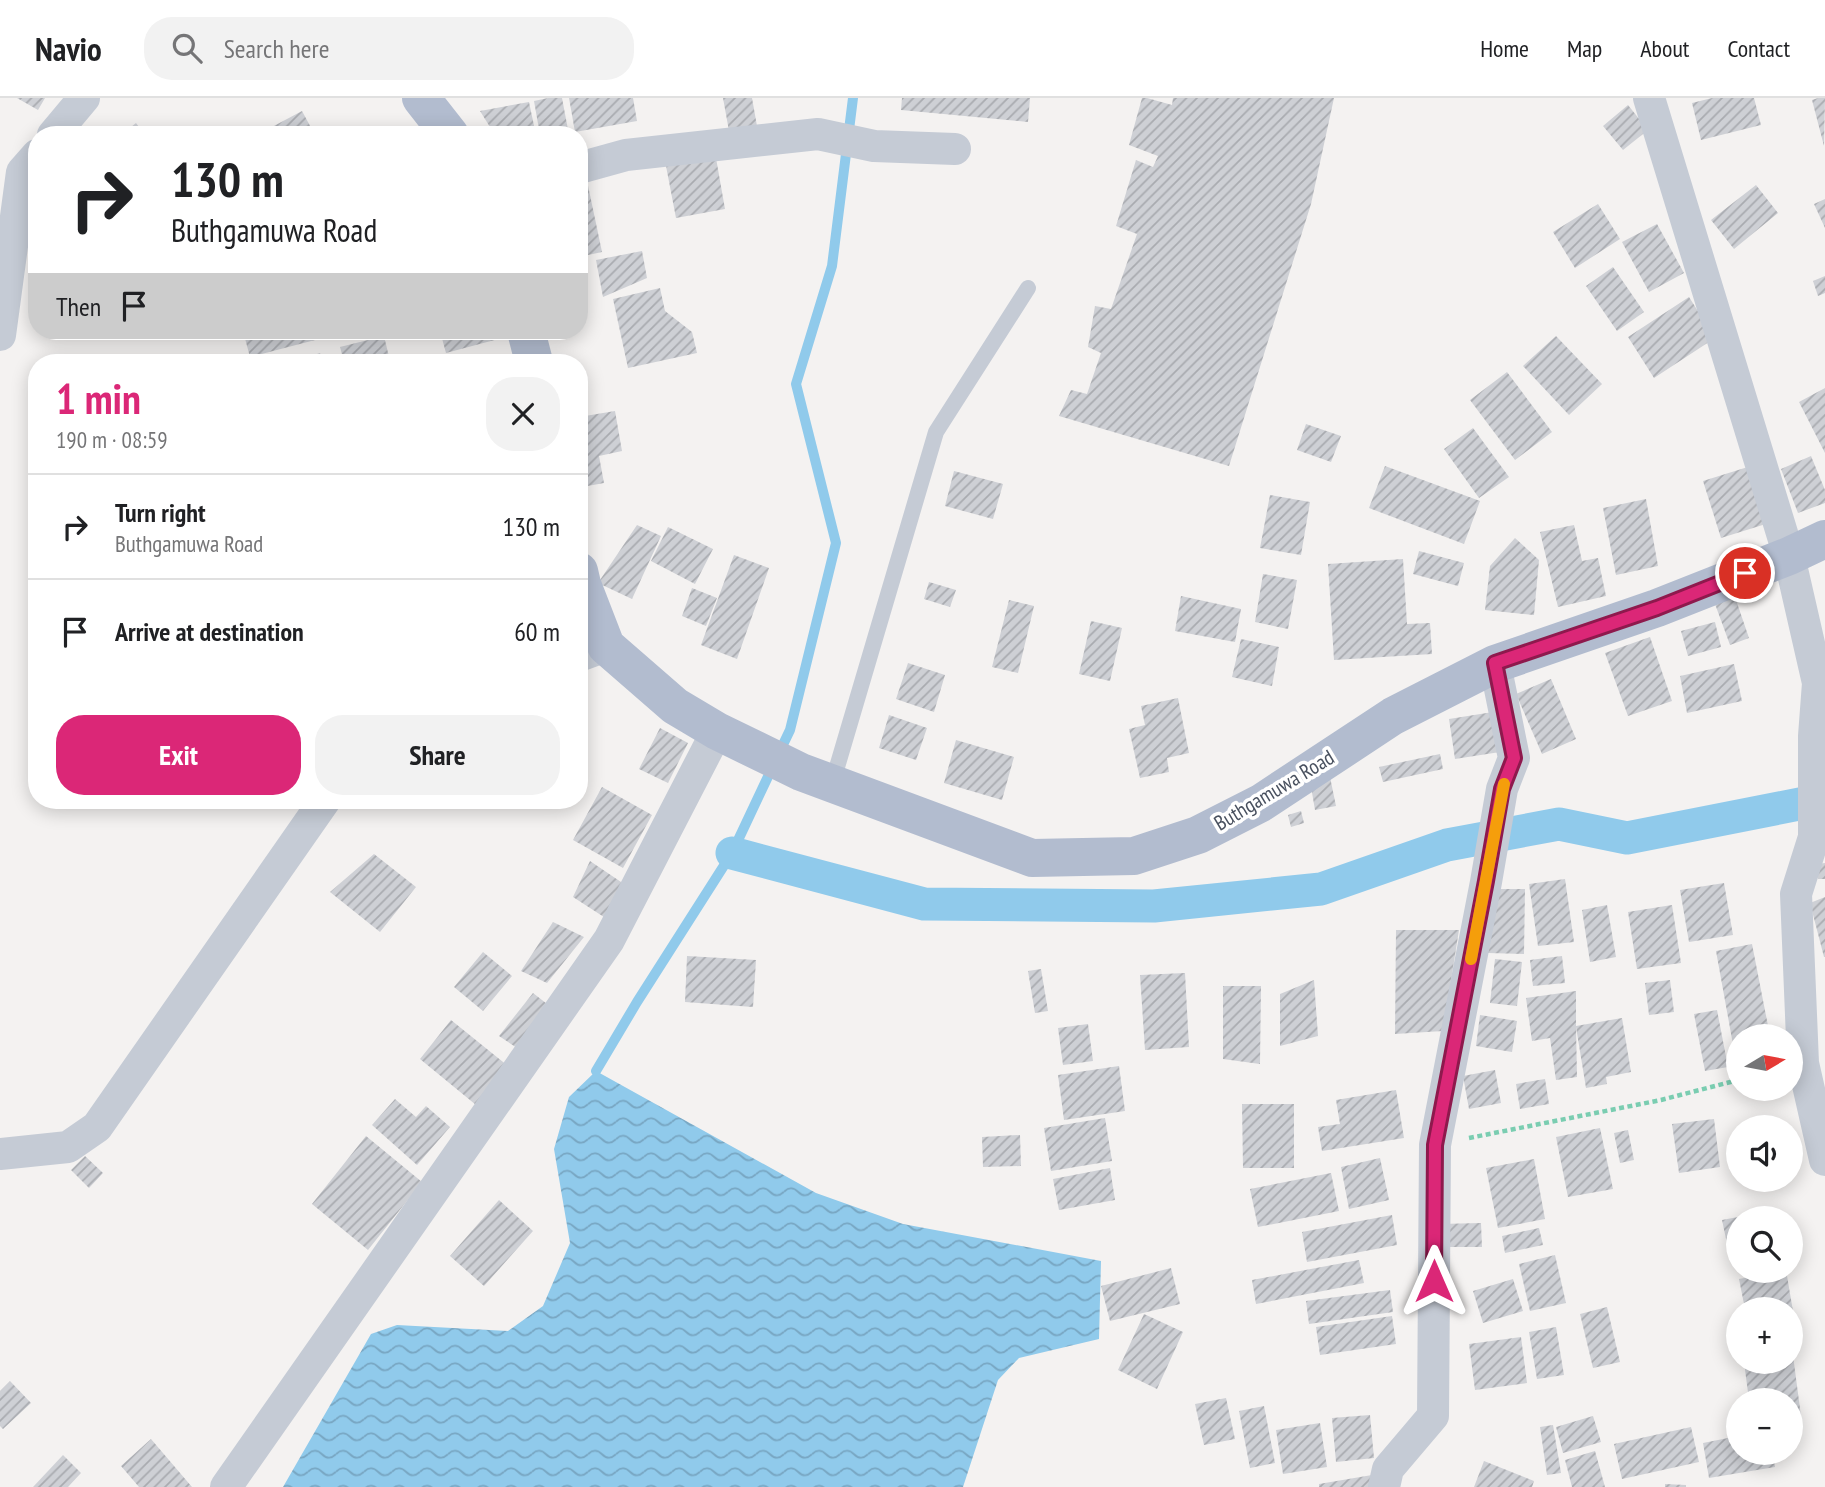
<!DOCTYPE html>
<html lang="en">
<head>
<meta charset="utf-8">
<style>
	body { margin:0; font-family:"PT Sans Narrow",sans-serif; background:#f2f2f2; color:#202124; height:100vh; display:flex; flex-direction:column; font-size:26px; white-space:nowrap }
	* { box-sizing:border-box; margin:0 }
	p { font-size:23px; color:#757577 }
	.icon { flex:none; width:38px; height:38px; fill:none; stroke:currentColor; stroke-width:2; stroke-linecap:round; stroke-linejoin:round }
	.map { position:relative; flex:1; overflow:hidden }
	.details { position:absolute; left:28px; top:256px; width:560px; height:455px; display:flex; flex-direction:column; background:#fff; border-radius:28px; box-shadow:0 4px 18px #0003 }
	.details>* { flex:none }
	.hud { position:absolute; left:28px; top:28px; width:560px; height:214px; border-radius:28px; box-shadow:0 4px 18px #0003; background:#fff; color:#202124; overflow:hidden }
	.needle { width:46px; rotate:80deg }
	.tools { position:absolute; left:1726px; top:926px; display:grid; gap:14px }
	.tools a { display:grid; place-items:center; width:77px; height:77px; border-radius:50%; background:#fff; box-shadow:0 4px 18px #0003; font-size:35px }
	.pin { position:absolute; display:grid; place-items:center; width:60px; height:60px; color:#fff; margin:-30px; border:4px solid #fff; border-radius:50%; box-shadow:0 2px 7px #0007 }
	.me { position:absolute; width:77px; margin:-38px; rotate:0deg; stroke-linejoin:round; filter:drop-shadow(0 0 5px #0008) }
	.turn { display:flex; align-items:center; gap:24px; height:147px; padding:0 28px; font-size:32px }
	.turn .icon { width:91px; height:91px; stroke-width:2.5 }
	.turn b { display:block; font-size:49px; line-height:60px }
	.then { display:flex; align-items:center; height:66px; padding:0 28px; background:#0003; gap:14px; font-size:26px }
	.round { display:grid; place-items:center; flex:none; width:74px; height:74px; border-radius:28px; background:#f2f2f2 }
	.head { display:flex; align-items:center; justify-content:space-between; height:119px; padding:0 28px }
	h1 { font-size:42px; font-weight:800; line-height:52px; color:#db2777 }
	.action { display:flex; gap:14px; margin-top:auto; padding:14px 28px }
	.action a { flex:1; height:80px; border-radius:28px; background:#db2777; color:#fff; font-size:28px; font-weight:800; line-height:80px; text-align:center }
	.action a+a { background:#f2f2f2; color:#202124 }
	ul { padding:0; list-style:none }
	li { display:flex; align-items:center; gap:21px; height:105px; padding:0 28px; border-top:2px solid #e0e0e0 }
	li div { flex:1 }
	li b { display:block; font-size:26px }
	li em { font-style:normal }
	header { display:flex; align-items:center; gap:42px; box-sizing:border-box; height:98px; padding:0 35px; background:#fff; border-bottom:2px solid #e0e0e0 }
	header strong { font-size:33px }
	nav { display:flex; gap:38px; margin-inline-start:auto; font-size:24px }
	.search { width:490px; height:63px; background:#f2f2f2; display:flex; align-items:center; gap:18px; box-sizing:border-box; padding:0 24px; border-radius:28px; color:#757577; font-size:26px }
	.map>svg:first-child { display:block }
	.water { fill:url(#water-waves) }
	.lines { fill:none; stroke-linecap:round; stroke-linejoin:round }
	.stream { stroke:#90caeb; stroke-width:10 }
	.canal { stroke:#90caeb; stroke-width:33 }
	.building { fill:url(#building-hatch) }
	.path { stroke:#7acdb1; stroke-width:4.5; stroke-dasharray:5 3.5; stroke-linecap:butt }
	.service { stroke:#c5cbd5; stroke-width:16 }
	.minor { stroke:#c5cbd5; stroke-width:32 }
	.primary { stroke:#b2bccf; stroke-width:38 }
	.route-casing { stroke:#8e194d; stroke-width:18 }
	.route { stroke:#db2777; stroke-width:12 }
	.slow { stroke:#f59e0b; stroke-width:12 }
	.labels { text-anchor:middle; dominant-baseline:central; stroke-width:7; stroke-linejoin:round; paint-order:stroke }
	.street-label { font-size:21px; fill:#49515f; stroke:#fff }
</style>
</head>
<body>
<header>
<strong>Navio</strong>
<div class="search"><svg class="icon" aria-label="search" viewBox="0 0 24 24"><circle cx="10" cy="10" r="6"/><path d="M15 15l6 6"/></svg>Search here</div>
<nav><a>Home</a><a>Map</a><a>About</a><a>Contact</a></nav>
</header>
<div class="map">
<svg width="1825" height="1389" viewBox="0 0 1825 1389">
	<defs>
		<pattern id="water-waves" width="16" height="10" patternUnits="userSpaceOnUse" patternTransform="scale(1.75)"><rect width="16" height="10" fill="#90caeb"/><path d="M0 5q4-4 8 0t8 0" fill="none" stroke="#78a6c2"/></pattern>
		<pattern id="building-hatch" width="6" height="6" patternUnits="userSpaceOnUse" patternTransform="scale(1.75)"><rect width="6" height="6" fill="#ced0d5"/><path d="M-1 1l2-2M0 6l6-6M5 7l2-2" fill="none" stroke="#a9abb0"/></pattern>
	</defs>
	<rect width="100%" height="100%" fill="#f4f2f1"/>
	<!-- water -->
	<path class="water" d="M596,973L816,1095L903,1126L1101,1163L1099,1241L1019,1260L998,1282L963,1389H283L371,1236L397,1227L508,1233L543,1208L570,1145L554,1051L569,999Z"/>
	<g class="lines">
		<!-- stream -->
		<path class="stream" d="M779,655L790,632L836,445L796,286L832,168L853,0
			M596,973L637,904L732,755L773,668"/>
		<!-- canal -->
		<path class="canal" d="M732,755L924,806L1154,808L1321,791L1447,747L1559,726L1627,740L1825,701"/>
	</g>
	<!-- building -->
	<path class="building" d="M17,0H45L38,12Z
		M548,0H562L569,37H540L534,3Z
		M569,0H633L637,23L575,34Z
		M723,0H752L757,28L729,33Z
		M902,0H1030L1028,24L901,12Z
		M1142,0H1147L1172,7L1173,0H1334L1311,106L1229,368L1059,318L1071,292L1087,296L1101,255L1088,249L1095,208L1111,211L1137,136L1116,128L1136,62L1153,69L1158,58L1129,47Z
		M1712,0H1754L1761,27L1701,42L1692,5Z
		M1818,0H1825L1824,48L1812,2Z
		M529,4L536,37H495L480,13Z
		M1628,7L1648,32L1623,52L1603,28Z
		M302,13L315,37H257Z
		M136,25L145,37H121Z
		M716,60L725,111L676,120L666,68Z
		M586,78L602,154L579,159V80Z
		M1756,87L1778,115L1734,151L1711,122Z
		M1825,101V130L1814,106Z
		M1598,106L1620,141L1575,170L1553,134Z
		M1657,126L1684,175L1649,194L1622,144Z
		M642,153L647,180L603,199L596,162Z
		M1613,169L1644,214L1617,233L1586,188Z
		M1825,178V195L1818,198L1813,183Z
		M660,190L665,213L692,234L697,255L628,270L613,201Z
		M1689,199L1715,240L1654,280L1628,239Z
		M243,233H313L315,242L250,259Z
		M440,233H500L502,240L446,255Z
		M384,238L390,263L344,264L340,249Z
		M1556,238L1602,286L1569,317L1523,268Z
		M320,255L323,264H293Z
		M1507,274L1552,334L1515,362L1470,302Z
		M1825,290V355L1799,304Z
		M615,313L622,353L599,358L604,385L582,389L579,375V319Z
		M1306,326L1341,338L1331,364L1297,352Z
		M1473,330L1509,379L1479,400L1444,351Z
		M1811,358L1825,392V405L1798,415L1781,371Z
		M1385,368L1480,403L1464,446L1369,410Z
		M1751,368L1769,425L1721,440L1703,383Z
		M954,373L1003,386L993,421L945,408Z
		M1270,397L1310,404L1301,457L1260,450Z
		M1646,401L1658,468L1616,477L1603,410Z
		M637,427L661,438L632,501L598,485Z
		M1574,427L1582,463L1598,460L1606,498L1558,509L1540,434Z
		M668,429L713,451L695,486L651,463Z
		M1515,440L1539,462L1534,517L1485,512L1490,468Z
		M1419,453L1464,465L1458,488L1413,476Z
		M734,457L769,470L737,561L701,547Z
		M1403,461L1407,526L1430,525L1432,556L1334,562L1328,466Z
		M1263,476L1297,482L1288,531L1255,524Z
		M929,484L956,492L950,509L924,501Z
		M692,490L717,500L706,528L682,518Z
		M1181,498L1241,511L1235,544L1175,533Z
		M1735,499L1749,540L1730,547L1715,506Z
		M1009,502L1034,508L1018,575L992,569Z
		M1091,523L1122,530L1110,583L1079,576Z
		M1715,524L1721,549L1688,558L1681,533Z
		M1650,539L1672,603L1628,618L1605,555Z
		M1241,541L1279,549L1272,588L1232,579Z
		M908,565L945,577L934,614L896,601Z
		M1734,566L1742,603L1687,615L1680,578Z
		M1551,581L1576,641L1542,656L1516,596Z
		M1178,600L1189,655L1167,660L1169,674L1140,680L1129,631L1145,627L1141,608Z
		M1493,614L1500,654L1455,661L1449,621Z
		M889,617L927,630L916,662L879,650Z
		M660,630L688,645L668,685L639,671Z
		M956,642L1014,659L1002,702L944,685Z
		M1440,656L1443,671L1383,684L1379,669Z
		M1330,679L1336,708L1315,712L1310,683Z
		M602,689L652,717L623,770L573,742Z
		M1301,713L1304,725L1291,729L1288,717Z
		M374,756L416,789L380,834L330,794Z
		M590,763L624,786L607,821L573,799Z
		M1825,765V781H1818L1817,766Z
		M1565,781L1574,844L1538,848L1529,786Z
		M1724,785L1733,837L1689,844L1680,792Z
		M1489,791H1525L1524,856L1488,855Z
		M1825,799V859H1824L1810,805Z
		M1607,807L1616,859L1590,864L1582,812Z
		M1672,807L1681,865L1637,871L1628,814Z
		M553,824L584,839L547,885L521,873Z
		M1396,832H1459L1443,933L1395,936Z
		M1752,846L1770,938H1738V951L1734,952L1716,853Z
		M483,854L512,878L483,913L454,889Z
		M687,858L756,862L753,909L685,904Z
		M1562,858L1565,885L1533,888L1530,862Z
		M1495,861L1522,864L1517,908L1490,905Z
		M1041,871L1048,913L1035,915L1028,873Z
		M1185,875L1189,949L1145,952L1140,877Z
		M1314,882L1318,938L1280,948V896Z
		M1670,882L1674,914L1649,917L1645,885Z
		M1223,888H1261L1260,966L1223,961Z
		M1576,893V928L1622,920L1631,974L1606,979L1607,986L1586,990L1576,929L1577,979L1556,982L1550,940L1532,943L1526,900Z
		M533,895L551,909L529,958L499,938Z
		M1717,912L1728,969L1705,973L1694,916Z
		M1480,917L1517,923L1512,954L1476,948Z
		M451,922L508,968L476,1007L420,961Z
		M1088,926L1093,963L1063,967L1058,930Z
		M1119,968L1125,1013L1064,1022L1058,977Z
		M1495,972L1501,1005L1469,1011L1463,978Z
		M1545,981L1549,1006L1520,1011L1516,986Z
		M1396,992L1404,1040L1322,1053L1318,1029L1340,1026L1336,1002Z
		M395,1001L416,1019L426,1008L450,1029L417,1067L372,1027Z
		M1242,1006H1294V1070H1243Z
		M1105,1020L1112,1063L1051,1073L1044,1030Z
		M1714,1021L1720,1069L1679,1075L1672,1026Z
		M1600,1030L1613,1091L1568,1099L1556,1039Z
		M1628,1032L1634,1062L1620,1065L1614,1035Z
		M1020,1037L1021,1068L983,1069L982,1039Z
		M366,1038L422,1084L368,1152L312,1106Z
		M85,1058L103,1075L89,1090L71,1072Z
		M1380,1060L1389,1102L1349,1111L1341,1069Z
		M1534,1061L1545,1121L1498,1130L1486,1070Z
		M1110,1070L1115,1102L1059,1112L1053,1081Z
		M1331,1075L1339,1113L1258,1129L1250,1091Z
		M499,1102L533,1133L484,1188L450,1158Z
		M1774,1112L1776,1120H1740V1119Z
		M1392,1117L1397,1147L1307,1164L1302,1134Z
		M1738,1119V1153L1729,1155L1722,1122Z
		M1481,1125L1482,1149H1440L1439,1126Z
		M1539,1130L1543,1147L1505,1155L1502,1138Z
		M1555,1157L1566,1205L1530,1213L1519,1166Z
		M1359,1162L1364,1185L1256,1206L1252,1182Z
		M1171,1170L1180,1206L1110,1223L1101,1188Z
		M1786,1172L1795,1225L1790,1226V1211H1745L1739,1181Z
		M1513,1181L1523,1213L1483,1225L1473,1193Z
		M1390,1192L1393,1214L1309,1226L1306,1203Z
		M1607,1209L1620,1264L1593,1270L1580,1216Z
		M1144,1216L1183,1234L1157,1291L1118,1272Z
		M1392,1218L1396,1246L1320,1257L1316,1229Z
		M1556,1229L1564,1277L1537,1281L1529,1234Z
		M1521,1239L1527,1285L1475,1292L1469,1246Z
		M1790,1250H1792L1801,1318L1790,1319V1302H1749L1744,1264H1790Z
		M10,1283L31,1305L3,1331L0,1328V1293Z
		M1226,1300L1235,1341L1204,1347L1195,1306Z
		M1264,1308L1275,1365L1250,1370L1239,1313Z
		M1370,1317L1374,1360L1336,1364L1332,1320Z
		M1593,1318L1601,1344L1563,1355L1556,1329Z
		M1320,1325L1327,1369L1283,1376L1276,1332Z
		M1553,1327L1561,1375L1547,1377L1540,1329Z
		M1691,1329L1699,1364L1622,1381L1614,1346Z
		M1738,1338V1354H1773L1775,1369L1709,1380L1703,1345Z
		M151,1341L192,1389H139L121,1368Z
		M1595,1353L1605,1389H1572L1565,1362Z
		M63,1357L81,1375L68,1389H33Z
		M1484,1363L1534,1383L1532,1389H1474Z
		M1372,1377L1371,1389H1319V1386Z
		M1665,1386L1686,1387V1389H1665Z"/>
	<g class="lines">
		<!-- path -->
		<path class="path" d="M1469,1040L1661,1002L1738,982"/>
		<!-- service -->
		<path class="service" d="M832,686L936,334L1028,190"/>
		<!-- minor -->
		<path class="minor" d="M1649,0L1789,458L1818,585L1814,638V739L1796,796L1803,965L1825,1062
			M53,37L84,0
			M579,70L626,57L818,36L874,48L955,51
			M0,237L22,74L37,57
			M579,558L606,548
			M0,1056L68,1049L97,1029L325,702
			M226,1389L609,842L717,633
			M1384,1389L1388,1371L1433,1318L1435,1047L1486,784L1502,691L1514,660L1495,566"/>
		<!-- primary -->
		<path class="primary" d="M421,0L450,37
			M526,233L534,264
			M579,473L582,486L606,548L675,608L717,633L801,674L1032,760L1134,758L1198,737L1261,705L1393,618L1495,566L1657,510L1789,458L1825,441"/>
	</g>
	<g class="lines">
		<!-- route casing -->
		<g class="route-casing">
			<path id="route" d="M1434,1183L1435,1047L1486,783L1502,691L1514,660L1495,565L1657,510L1745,475"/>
		</g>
		<!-- route -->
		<use href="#route" class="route"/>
		<!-- slow -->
		<path class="slow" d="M1471,861L1504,686"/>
	</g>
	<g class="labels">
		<!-- street labels -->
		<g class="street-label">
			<text transform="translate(1274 692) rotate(-31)">Buthgamuwa Road</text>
		</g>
	</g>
</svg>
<div class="tools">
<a><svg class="needle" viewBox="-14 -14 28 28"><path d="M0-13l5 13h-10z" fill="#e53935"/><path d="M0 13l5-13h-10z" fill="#757577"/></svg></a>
<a><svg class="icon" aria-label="sound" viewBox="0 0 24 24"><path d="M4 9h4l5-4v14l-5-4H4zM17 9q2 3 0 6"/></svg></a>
<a><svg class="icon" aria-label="search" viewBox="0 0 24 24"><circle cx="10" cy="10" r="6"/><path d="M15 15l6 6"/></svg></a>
<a>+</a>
<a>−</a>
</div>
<div class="pin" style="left:1745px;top:475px;background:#d93025"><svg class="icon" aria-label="arrive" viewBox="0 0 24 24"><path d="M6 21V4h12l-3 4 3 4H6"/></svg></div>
<svg class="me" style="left:1434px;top:1183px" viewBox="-20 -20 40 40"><path d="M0-17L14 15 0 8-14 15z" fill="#db2777" stroke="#fff" stroke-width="4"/></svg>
<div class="hud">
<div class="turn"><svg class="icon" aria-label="right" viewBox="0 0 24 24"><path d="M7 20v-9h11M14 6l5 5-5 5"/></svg><div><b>130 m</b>Buthgamuwa Road</div></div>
<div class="then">Then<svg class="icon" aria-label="arrive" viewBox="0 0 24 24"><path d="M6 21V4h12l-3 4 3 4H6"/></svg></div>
</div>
<section class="details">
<div class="head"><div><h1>1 min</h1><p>190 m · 08:59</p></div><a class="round"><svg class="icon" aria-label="close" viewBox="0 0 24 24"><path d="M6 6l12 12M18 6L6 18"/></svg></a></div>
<ul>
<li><svg class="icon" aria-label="right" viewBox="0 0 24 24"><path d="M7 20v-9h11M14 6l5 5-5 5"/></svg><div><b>Turn right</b><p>Buthgamuwa Road</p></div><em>130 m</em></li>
<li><svg class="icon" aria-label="arrive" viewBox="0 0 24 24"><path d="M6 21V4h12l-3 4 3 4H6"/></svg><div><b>Arrive at destination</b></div><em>60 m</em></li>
</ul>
<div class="action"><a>Exit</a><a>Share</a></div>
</section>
</div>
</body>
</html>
